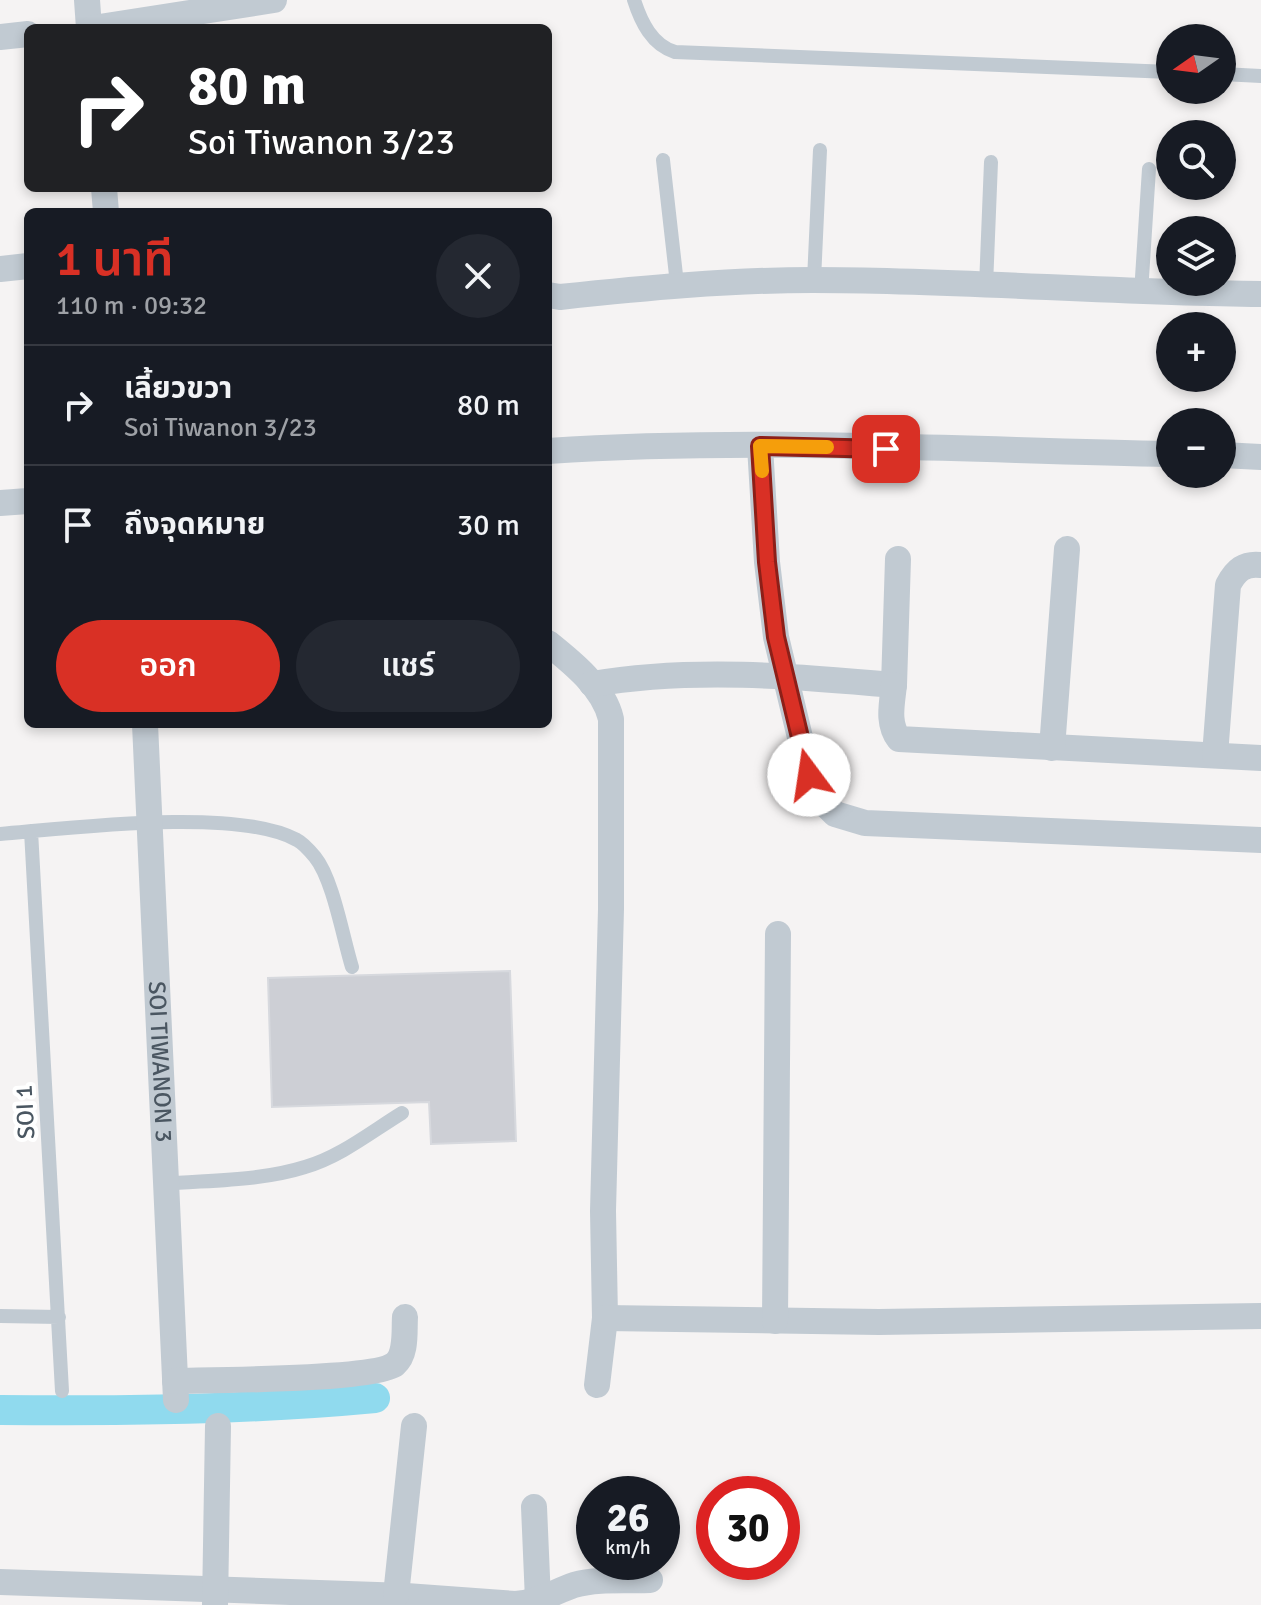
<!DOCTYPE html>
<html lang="th">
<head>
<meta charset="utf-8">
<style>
	body { margin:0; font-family:Signika,"Noto Sans Thai",sans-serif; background:#242831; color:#f1f3f6; height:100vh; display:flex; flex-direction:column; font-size:30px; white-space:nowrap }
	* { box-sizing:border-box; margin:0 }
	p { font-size:26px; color:#9ea1a6 }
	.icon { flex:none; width:44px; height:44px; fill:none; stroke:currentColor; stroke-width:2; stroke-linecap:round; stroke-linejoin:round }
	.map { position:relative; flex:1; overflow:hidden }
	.panel { position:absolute; left:24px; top:208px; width:528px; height:520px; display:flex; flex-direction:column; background:#171b24; border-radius:12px; box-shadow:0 4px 12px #0003 }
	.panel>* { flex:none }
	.guide { position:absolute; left:24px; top:24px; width:528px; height:168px; border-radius:12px; box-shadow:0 4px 12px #0003; background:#202124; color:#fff; overflow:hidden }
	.needle { width:52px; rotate:256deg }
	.tools { position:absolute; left:1156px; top:24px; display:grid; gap:16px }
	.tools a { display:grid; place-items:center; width:80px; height:80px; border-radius:50%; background:#171b24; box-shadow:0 4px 12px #0003; font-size:40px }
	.speed { position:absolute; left:576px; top:1476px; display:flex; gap:16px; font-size:40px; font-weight:700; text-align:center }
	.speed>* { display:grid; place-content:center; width:104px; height:104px; border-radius:50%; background:#171b24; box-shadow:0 4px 12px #0003; line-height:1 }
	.speed small { font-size:20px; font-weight:400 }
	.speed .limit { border:12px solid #d22; background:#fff; color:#111 }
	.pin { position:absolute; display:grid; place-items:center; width:68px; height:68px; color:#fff; margin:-34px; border-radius:16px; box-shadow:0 4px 12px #0006 }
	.me { position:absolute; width:88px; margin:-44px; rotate:346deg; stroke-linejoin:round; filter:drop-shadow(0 0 6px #0008) }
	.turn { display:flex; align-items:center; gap:28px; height:168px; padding:0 32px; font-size:36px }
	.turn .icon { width:104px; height:104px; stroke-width:2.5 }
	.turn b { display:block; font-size:56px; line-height:68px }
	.round { display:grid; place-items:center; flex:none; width:84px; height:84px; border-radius:42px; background:#242831 }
	.summary { display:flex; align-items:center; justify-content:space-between; height:136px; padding:0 32px }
	h1 { font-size:48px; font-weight:600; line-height:60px; color:#d93025 }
	.action { display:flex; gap:16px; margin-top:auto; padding:16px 32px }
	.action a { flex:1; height:92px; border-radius:48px; background:#d93025; color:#fff; font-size:32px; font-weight:600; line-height:92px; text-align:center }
	.action a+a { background:#242831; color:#f1f3f6 }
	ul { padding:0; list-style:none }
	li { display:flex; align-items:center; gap:24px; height:120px; padding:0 32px; border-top:2px solid #363941 }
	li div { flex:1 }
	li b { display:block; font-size:30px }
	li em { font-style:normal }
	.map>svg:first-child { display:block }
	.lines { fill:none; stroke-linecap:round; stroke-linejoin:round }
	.canal { stroke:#90daee; stroke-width:30 }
	.building { fill:#cdcfd5; stroke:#d7d9de; stroke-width:2 }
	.service { stroke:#c1cad2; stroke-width:14 }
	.minor { stroke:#c1cad2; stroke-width:26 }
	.route-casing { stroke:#8d1f18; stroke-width:20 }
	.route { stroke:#d93025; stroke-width:14 }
	.slow { stroke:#f59e0b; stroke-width:14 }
	.labels { text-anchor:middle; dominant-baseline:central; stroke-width:8; stroke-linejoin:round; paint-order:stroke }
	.street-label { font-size:24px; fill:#4a5661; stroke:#fff }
</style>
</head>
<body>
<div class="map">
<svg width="1261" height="1605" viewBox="0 0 1261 1605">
	<rect width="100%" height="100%" fill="#f5f3f3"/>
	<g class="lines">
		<!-- canal -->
		<path class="canal" d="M0,1410C128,1411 247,1410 375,1398"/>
	</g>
	<!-- building -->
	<path class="building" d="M510,971L516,1141L431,1144L429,1102L272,1107L268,978Z"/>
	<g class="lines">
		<!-- service -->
		<path class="service" d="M634,0C641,22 652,45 675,52L1170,72
			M1222,74L1261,76
			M663,160L677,284
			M814,280L820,150
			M986,286L991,162
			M1141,293L1149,169
			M31,831L62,1391
			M0,834C71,828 237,807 297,840C303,843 310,851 315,857C333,879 343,938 352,967
			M164,1184C210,1180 261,1181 305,1167C340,1157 371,1132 402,1113
			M0,1316L59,1317"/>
		<!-- minor -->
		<g class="minor">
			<path d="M87,0L89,28"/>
			<path d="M93,28L274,0"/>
			<path d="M0,37L28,34"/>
			<path d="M104,188L106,212"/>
			<path d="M0,269L28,266"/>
			<path d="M548,295L560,297C644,288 728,280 813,280C963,280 1112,293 1261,294"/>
			<path d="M760,446L767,562L776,637L809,775L818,797L835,814L865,823L1261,840"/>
			<path d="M548,451C753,437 964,450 1170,454"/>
			<path d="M1222,455L1261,457"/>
			<path d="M0,503L28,501"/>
			<path d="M548,643C573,663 604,688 611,719V909L603,1211L605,1318L597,1385"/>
			<path d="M592,684C693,667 793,676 894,685L898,559"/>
			<path d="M894,685C892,704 887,723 899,739L1261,758"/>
			<path id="s1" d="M145,724L176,1400"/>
			<path d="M1052,748L1067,549"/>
			<path d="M1215,755L1228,585C1236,570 1244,563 1261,565"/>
			<path d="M605,1318L879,1322L1261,1316"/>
			<path d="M775,1321L778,934"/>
			<path d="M175,1381C211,1380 375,1380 395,1364C407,1354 404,1331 405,1317"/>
			<path d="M534,1507L538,1600"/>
			<path d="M0,1582L406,1596L515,1604C537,1603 554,1592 574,1585C598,1578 626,1581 650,1580"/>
			<path d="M396,1595L414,1426"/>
			<path d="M215,1605L218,1426"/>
		</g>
	</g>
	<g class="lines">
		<!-- route casing -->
		<g class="route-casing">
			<path id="route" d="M809,775L776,637L767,562L760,446L886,449"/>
		</g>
		<!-- route -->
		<use href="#route" class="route"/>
		<!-- slow -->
		<path class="slow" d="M762,471L760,446L827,447"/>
	</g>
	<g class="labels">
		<!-- street labels -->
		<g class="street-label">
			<text stroke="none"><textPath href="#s1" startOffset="338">SOI TIWANON 3</textPath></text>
			<text transform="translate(25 1112) rotate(-93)">SOI 1</text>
		</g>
	</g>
</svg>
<div class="tools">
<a><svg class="needle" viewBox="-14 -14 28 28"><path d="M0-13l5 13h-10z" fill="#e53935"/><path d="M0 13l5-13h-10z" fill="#9ea1a6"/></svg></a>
<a><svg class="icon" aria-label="search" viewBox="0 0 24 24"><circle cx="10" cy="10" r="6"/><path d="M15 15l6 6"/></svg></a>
<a><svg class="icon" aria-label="layers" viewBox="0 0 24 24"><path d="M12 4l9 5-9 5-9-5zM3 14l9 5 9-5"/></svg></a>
<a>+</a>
<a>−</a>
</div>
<div class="speed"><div>26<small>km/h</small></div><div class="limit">30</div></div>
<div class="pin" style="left:886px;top:449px;background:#d93025"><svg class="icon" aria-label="arrive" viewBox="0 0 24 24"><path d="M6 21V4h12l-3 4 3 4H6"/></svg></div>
<svg class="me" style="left:809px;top:775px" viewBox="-20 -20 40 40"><circle r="19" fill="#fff"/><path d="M0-13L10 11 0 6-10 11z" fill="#d93025"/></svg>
<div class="guide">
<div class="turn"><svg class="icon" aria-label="right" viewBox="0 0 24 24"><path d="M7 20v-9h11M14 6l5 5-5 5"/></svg><div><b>80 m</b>Soi Tiwanon 3/23</div></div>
</div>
<section class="panel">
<div class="summary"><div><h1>1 นาที</h1><p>110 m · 09:32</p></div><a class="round"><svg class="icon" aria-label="close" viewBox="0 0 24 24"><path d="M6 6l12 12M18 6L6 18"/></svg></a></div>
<ul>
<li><svg class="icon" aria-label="right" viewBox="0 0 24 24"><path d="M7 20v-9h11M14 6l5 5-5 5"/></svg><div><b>เลี้ยวขวา</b><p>Soi Tiwanon 3/23</p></div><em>80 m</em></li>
<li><svg class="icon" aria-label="arrive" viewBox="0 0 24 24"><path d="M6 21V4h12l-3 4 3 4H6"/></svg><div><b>ถึงจุดหมาย</b></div><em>30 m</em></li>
</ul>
<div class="action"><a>ออก</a><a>แชร์</a></div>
</section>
</div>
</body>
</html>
